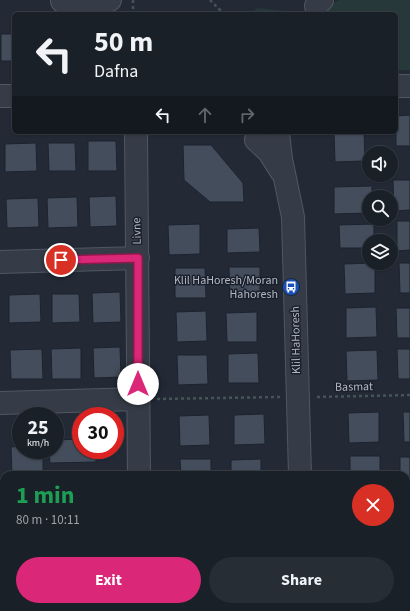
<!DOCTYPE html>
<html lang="en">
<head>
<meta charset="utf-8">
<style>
	body { margin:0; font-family:"Source Sans 3",sans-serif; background:#272d34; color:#f1f3f6; height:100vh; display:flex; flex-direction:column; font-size:15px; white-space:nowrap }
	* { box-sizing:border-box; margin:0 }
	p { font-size:13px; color:#9fa3a8 }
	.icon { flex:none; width:22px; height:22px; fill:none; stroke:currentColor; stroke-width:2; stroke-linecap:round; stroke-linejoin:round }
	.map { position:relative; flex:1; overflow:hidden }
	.details { position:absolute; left:0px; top:471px; width:410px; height:140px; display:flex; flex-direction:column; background:#1a2028; border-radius:12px 12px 0 0; box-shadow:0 1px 3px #0004,0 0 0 1px #383e45 }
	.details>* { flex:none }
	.banner { position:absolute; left:12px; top:12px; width:386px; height:122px; border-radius:6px; box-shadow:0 1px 3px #0004,0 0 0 1px #383e45; background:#1a2028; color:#f1f3f6; overflow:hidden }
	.fabs { position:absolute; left:362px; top:146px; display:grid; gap:8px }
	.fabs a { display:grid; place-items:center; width:36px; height:36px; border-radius:50%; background:#1a2028; box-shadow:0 1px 3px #0004,0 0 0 1px #383e45; font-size:20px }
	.speed { position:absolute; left:12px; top:407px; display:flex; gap:8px; font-size:20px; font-weight:700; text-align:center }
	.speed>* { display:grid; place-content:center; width:52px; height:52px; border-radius:50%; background:#1a2028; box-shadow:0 1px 3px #0004,0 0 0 1px #383e45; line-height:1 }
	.speed small { font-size:10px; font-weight:400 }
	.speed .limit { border:6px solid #d22; background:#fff; color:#111 }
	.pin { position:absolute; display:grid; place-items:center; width:34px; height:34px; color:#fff; margin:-17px; border:2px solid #fff; border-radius:50%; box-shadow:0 1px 4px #0007 }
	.me { position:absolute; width:44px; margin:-22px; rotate:0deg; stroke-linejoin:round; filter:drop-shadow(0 0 3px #0008) }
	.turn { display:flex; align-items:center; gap:14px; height:84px; padding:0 16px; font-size:18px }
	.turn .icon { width:52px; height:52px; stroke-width:2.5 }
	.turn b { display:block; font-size:28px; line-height:34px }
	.lanes { display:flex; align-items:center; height:38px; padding:0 16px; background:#0003; justify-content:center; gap:20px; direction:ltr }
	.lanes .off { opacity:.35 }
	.round { display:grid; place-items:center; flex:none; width:42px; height:42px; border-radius:21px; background:#272d34 }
	.headline { display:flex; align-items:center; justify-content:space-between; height:68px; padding:0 16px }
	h1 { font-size:24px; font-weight:700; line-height:30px; color:#1e9e55 }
	.primary-button { display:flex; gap:8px; margin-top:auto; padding:8px 16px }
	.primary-button a { flex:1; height:46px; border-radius:24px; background:#db2777; color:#fff; font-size:16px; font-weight:700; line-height:46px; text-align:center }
	.primary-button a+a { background:#272d34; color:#f1f3f6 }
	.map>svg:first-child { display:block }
	.green { fill:#27383a }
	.building { fill:#444d5b; stroke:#1d232e }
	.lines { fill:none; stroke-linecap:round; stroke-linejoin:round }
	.minor-casing { stroke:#515762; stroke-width:24 }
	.path { stroke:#445457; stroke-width:2.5; stroke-dasharray:3 3; stroke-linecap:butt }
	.minor { stroke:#363c47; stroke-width:22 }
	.route-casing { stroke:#8e194d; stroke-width:10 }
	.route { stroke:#db2777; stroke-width:7 }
	.labels { text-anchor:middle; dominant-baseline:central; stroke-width:3; stroke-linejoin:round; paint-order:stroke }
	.street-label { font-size:12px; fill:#b1b7c3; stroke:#1b212c }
	.poi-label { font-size:12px; fill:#b1b7c3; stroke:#1b212c; text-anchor:end }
</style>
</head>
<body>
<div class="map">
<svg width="410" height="611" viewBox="0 0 410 611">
	<rect width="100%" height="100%" fill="#232a36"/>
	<!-- green -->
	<path class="green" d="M339,0H410V70H396V14H312Z
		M257,8L311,14H251Z"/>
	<!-- building -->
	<path class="building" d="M1,34H14V61H1Z
		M410,115V146H396V116Z
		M334,132H364L365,161L335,162Z
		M88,141H116L117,171H88Z
		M36,143L37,171L5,172V144Z
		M48,143H75L76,171H49Z
		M183,145H211L243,183L244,202H210L184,180Z
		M393,180H410V210L394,211Z
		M372,186V197H369V213L334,214V187Z
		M116,196L117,226L90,227L89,197Z
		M77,197L78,227L48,228L47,198Z
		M38,198L39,227L7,228L6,199Z
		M397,221H410V250L397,251Z
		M200,224V254L169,255L168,225Z
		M374,224V241H369V248H340L339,225Z
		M259,228L260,252L227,253V229Z
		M375,263V293L345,294L344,264Z
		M399,263H410V293H400Z
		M229,267H260V297H230Z
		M175,268H205L206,298H175Z
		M120,292L121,322L93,323L92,293Z
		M40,294L41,322L9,323V295Z
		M52,294H79L80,322L52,323Z
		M376,307L377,337L346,338V308Z
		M396,308H410V338H397Z
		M206,311L207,341L177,342L176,312Z
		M257,312V342H227L226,313Z
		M120,347L121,377L94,378L93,348Z
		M81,348V379H52L51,349Z
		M42,349L43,379H11L10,350Z
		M397,349H410V379H398Z
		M377,350L378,380L347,381L346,351Z
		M258,353L259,383H228V354Z
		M177,355H207L208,384L178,385Z
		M379,412V442L349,443L348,413Z
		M403,412H410V442H404Z
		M264,414L265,444L234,445V415Z
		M209,415L210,445L180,446L179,416Z
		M81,439V450H96V462L50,463L49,450H55V440Z
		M21,446V450H43V474L12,475L11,447Z
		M350,456H380V475H350Z
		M400,457H410V487H406V475H400Z
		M180,459H211V475H181Z
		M261,459V475H231V460Z
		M406,498H410V528H406Z
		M407,588H410V611H408Z
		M37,607V611H5V608Z
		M47,607H79V611H47Z
		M92,607H123V611H92Z
		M181,607H211L212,611H181Z
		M236,607H266V611H236Z
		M353,607H383V611H353Z"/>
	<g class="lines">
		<!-- minor casing -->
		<g class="minor-casing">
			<path id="minor" d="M62,1L110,0
				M316,6L322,0
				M396,86H410
				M0,96H14
				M136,132L139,475
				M278,133L281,159L293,217L300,475
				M256,140L269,152L281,171
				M0,262L138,258
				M0,403L138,399
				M406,554H410
				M0,563H4
				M140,607V611
				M302,607V611"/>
		</g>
		<!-- path -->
		<path class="path" d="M133,0V14
			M210,0L224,14
			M317,397L410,395
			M157,399L280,397"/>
		<!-- minor -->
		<use href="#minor" class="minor"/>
	</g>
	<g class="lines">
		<!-- route casing -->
		<g class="route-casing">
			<path id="route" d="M61,260L138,258V384"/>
		</g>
		<!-- route -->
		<use href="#route" class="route"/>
	</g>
	<!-- icons -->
	<defs>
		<g id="bus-disc" transform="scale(0.9)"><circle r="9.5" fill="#1a4fb4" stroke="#1b212c"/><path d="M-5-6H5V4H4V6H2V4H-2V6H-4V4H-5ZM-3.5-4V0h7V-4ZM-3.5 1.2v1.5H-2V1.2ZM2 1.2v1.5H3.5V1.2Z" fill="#fff"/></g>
	</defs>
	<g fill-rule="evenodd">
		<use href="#bus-disc" x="291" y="287"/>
	</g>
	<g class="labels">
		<!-- street labels -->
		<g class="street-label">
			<text transform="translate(137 231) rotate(-91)">Livne</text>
			<text transform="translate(296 340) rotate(-91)">Klil HaHoresh</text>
			<text transform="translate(354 387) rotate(-1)">Basmat</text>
		</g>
		<!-- poi labels -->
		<g class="poi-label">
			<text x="278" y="280">Klil HaHoresh/Moran<tspan x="278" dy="14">Hahoresh</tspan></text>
		</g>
	</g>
</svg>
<div class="fabs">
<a><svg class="icon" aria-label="sound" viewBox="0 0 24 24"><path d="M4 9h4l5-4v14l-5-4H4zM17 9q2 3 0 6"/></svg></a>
<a><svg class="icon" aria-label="search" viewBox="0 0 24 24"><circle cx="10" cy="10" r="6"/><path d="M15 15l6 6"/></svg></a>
<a><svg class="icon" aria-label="layers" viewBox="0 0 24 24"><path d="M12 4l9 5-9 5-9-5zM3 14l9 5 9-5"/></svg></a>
</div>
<div class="speed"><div>25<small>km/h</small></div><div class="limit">30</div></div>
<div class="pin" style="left:61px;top:260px;background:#d93025"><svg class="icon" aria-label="arrive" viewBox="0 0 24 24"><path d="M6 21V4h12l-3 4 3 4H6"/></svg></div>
<svg class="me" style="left:138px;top:384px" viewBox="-20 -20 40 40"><circle r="19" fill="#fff"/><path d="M0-13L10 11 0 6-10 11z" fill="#db2777"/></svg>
<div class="banner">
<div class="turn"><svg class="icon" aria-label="left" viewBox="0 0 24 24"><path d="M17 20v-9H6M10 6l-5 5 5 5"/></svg><div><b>50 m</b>Dafna</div></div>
<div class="lanes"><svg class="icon" aria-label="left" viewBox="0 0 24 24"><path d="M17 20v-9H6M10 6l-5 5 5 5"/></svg><svg class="icon off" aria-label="ahead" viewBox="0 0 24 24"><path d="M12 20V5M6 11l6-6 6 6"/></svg><svg class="icon off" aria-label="right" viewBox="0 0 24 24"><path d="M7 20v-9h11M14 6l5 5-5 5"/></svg></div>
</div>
<section class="details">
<div class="headline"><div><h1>1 min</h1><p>80 m · 10:11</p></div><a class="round" style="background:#d93025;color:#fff"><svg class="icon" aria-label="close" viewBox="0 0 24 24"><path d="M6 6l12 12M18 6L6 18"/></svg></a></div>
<div class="primary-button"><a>Exit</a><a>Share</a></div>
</section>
</div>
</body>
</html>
